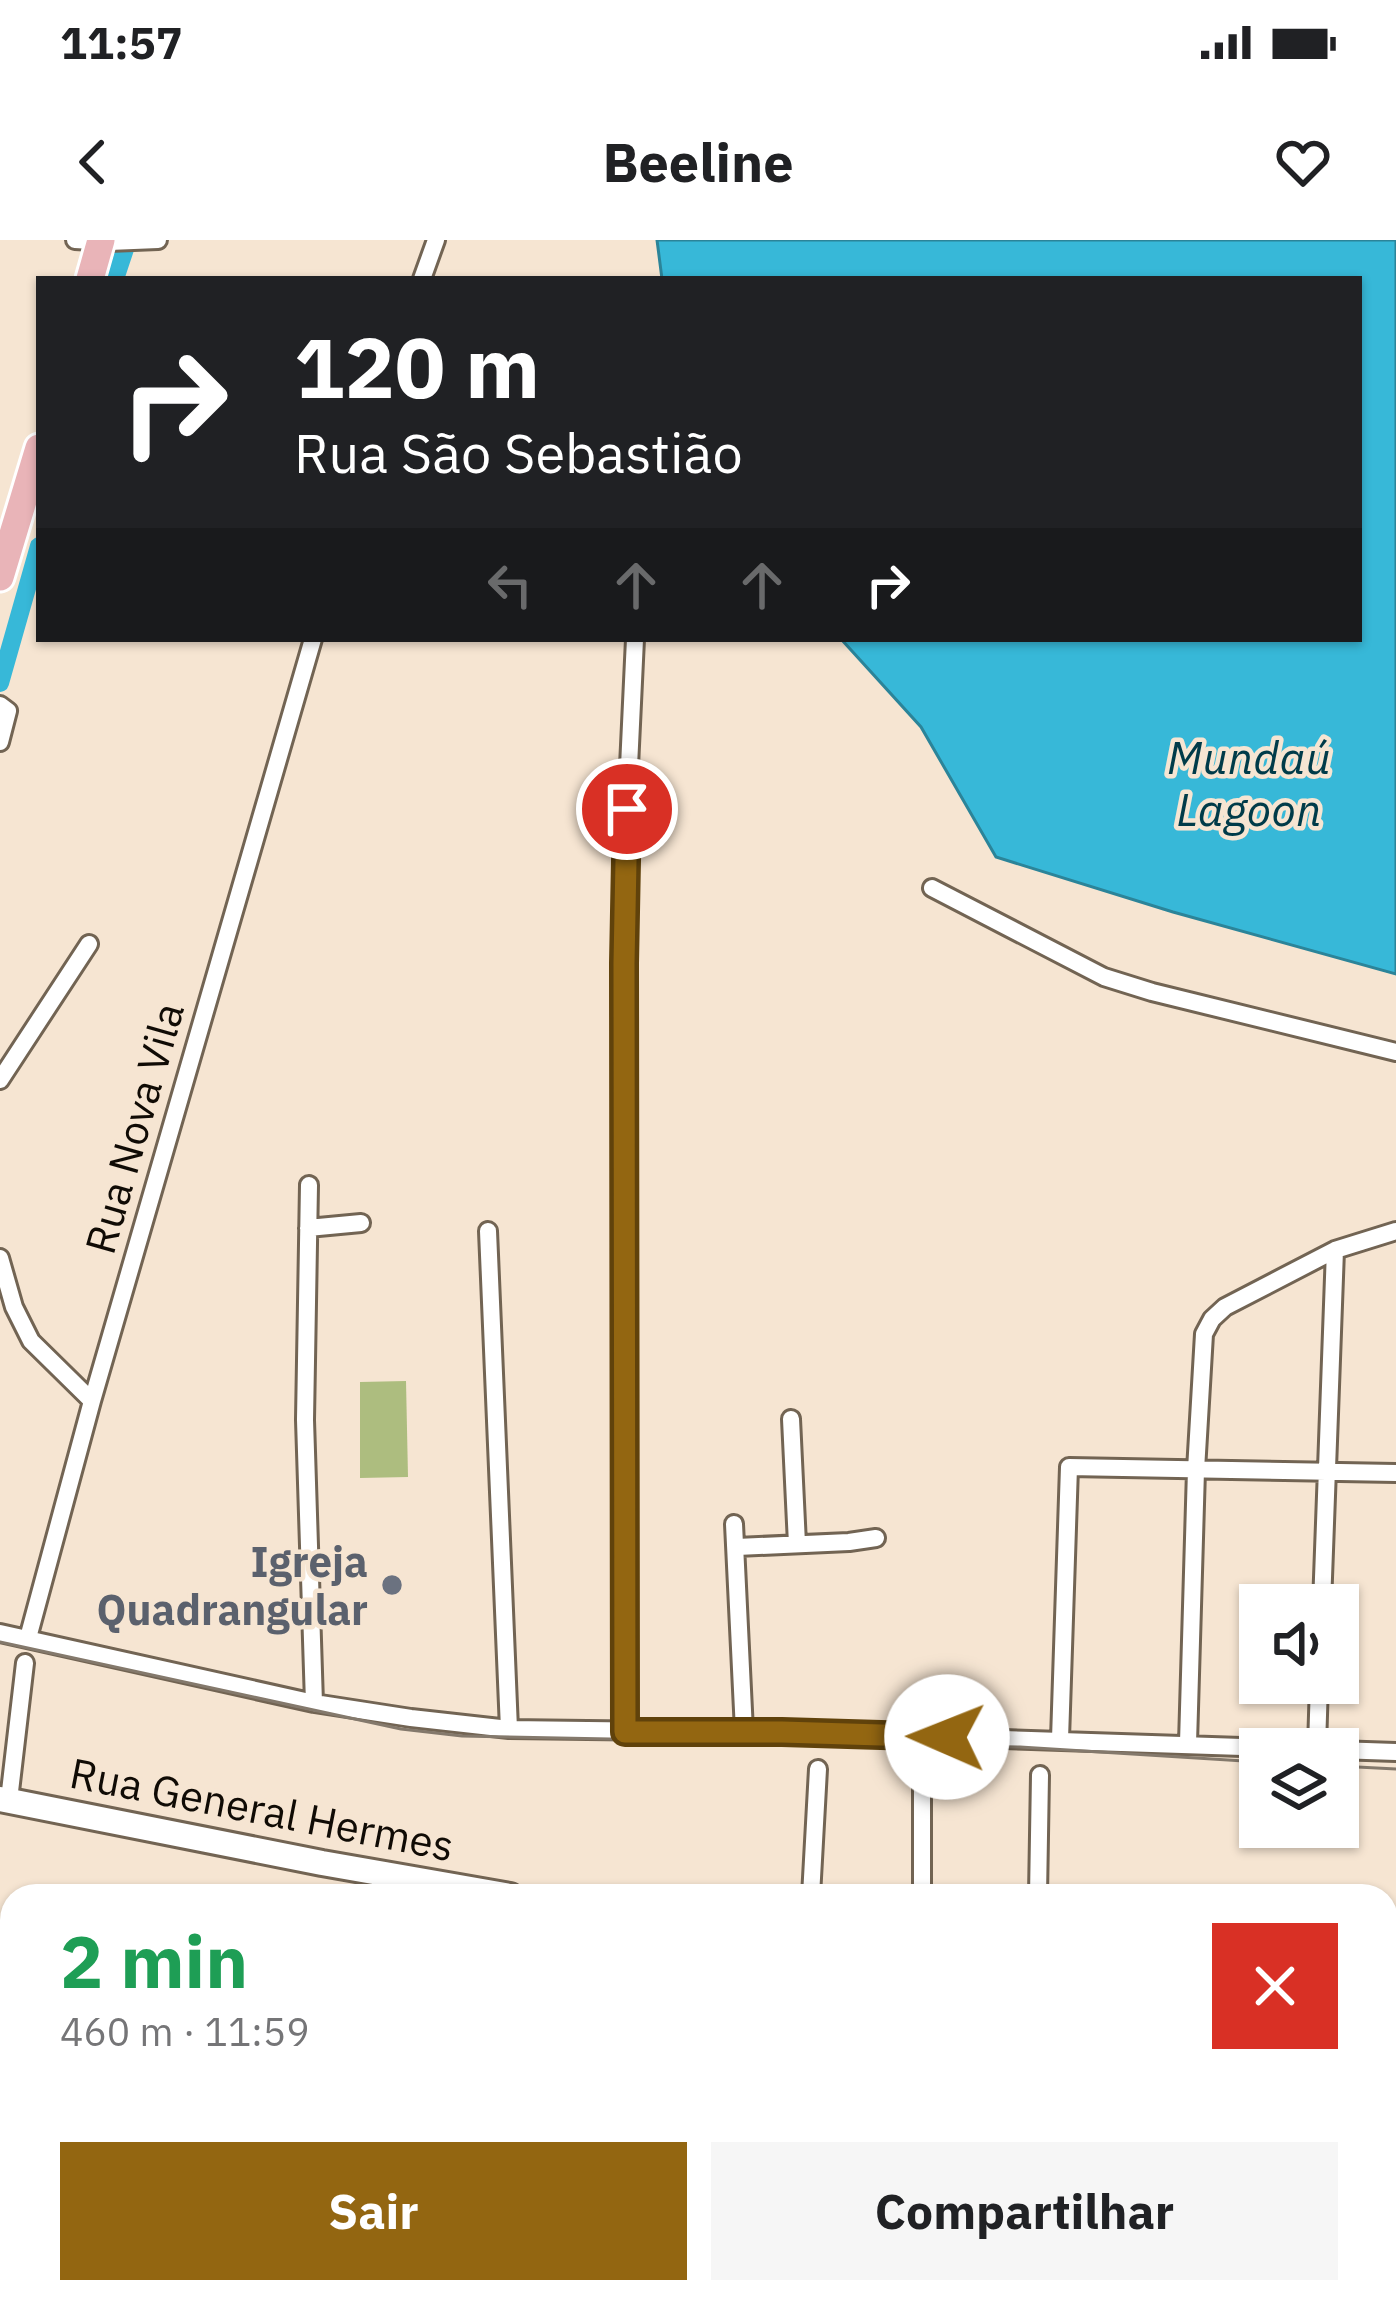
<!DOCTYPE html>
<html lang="pt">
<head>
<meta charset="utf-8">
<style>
	body { margin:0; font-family:"IBM Plex Sans",sans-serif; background:#f6f6f6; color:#202124; height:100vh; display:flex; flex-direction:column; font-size:45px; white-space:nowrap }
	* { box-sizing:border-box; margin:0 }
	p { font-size:39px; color:#757577 }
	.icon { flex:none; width:66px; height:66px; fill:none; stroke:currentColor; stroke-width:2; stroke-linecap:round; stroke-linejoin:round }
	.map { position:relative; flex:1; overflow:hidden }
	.panel { position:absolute; left:0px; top:1644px; width:1398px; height:420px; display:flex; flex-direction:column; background:#fff; border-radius:36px 36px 0 0; box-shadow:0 3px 9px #0004 }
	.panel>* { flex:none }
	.top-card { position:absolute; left:36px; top:36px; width:1326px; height:366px; border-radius:0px; box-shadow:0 3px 9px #0004; background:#202124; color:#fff; overflow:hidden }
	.tools { position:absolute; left:1239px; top:1344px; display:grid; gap:24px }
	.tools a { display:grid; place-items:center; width:120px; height:120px; border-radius:0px; background:#fff; box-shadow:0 3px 9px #0004; font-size:60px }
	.pin { position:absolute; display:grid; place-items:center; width:102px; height:102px; color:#fff; margin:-51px; border:6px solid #fff; border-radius:50%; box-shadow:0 3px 12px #0007 }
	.me { position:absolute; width:132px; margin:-66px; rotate:271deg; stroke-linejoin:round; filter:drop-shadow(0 0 9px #0008) }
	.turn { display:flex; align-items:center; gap:42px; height:252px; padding:0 60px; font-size:54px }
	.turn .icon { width:156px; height:156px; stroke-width:2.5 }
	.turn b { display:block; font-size:84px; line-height:102px }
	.lanes { display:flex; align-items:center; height:114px; padding:0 60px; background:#0003; justify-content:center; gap:60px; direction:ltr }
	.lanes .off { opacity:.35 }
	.round { display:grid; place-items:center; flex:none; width:126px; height:126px; border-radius:0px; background:#f6f6f6 }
	.head { display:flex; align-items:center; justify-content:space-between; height:204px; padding:0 60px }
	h1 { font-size:72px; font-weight:800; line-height:90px; color:#1e9e55 }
	.button { display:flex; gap:24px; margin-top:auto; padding:24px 60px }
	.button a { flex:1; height:138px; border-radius:0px; background:#936611; color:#fff; font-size:48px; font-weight:800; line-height:138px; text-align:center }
	.button a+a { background:#f6f6f6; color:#202124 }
	.status { display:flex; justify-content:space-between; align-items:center; height:84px; padding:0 60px; background:#fff; direction:ltr }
	.status svg { height:33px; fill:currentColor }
	header { display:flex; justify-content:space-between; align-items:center; height:156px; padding:0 60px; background:#fff; font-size:54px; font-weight:800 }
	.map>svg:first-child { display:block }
	.green { fill:#adbd7f }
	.forest { fill:#a3b85f }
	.water { fill:#37b8d8; stroke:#2b8499; stroke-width:3 }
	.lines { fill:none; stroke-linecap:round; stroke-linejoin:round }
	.canal { stroke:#37b8d8; stroke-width:18 }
	.street-casing { stroke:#726453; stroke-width:22 }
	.secondary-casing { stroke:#726453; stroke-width:30 }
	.primary-casing { stroke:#fff; stroke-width:33 }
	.street { stroke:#fff; stroke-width:16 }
	.secondary { stroke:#fff; stroke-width:24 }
	.primary { stroke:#e9b4b8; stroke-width:27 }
	.tram { stroke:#84796c; stroke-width:3 }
	.route-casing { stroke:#60420b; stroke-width:30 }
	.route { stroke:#936611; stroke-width:21 }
	.worship-dot { fill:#6b7280; stroke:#f6e5d2; stroke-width:4.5 }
	.labels { text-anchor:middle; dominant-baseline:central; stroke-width:9; stroke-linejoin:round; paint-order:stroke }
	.street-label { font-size:42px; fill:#100b05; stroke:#f6e5d2 }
	.worship-label { font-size:42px; font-weight:bold; fill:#5b616d; stroke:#f6e5d2; text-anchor:end }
	.water-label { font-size:45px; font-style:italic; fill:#003b49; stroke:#f6e5d2 }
</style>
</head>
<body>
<div class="status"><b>11:57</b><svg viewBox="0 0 49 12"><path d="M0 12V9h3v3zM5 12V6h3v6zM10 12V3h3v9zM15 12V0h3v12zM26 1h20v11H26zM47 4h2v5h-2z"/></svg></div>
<header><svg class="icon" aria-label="back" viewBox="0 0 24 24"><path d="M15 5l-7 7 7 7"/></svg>Beeline<svg class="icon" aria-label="heart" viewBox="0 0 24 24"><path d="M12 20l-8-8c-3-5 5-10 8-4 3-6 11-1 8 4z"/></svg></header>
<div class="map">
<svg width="1396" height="2064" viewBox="0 0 1396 2064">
	<rect width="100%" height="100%" fill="#f6e5d2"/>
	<!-- green -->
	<path class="green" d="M406,1141L408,1237L360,1238V1142Z"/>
	<!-- forest -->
	<path class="forest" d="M0,1754H12V1902L0,1914Z
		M961,2052H1099L1094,2064H958Z
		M1220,2052H1306L1299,2064H1214Z"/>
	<!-- water -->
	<path class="water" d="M657,0H1396V734L1173,672L996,617L921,487L841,399H1359V39H662Z"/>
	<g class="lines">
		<!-- canal -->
		<path class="canal" d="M115,39L128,0
			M0,443L39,306"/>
		<!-- street casing -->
		<g class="street-casing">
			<path id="street" d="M75,0L109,2L158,0
				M422,39L436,0
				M0,465L8,471L0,502
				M932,648L1104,737L1152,752L1396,812
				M0,840L89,704
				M309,945L305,1180L314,1463
				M308,988L361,983
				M488,991L509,1489
				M0,1018L14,1067L31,1101L92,1161
				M791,1179L797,1304
				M734,1284L744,1491
				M737,1307L849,1302L876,1298
				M1322,1365L1335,1010
				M0,1393L314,1463L411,1478L509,1489L820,1493L1396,1512
				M28,1398L92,1161L313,399
				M625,1492V612L635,399
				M1060,1499L1069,1227L1396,1233
				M1188,1503L1196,1230L1204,1094L1212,1079L1225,1067L1335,1010L1396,991
				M1317,1507L1319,1443
				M9,1560L25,1423
				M811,1656L818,1529
				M922,1656V1533
				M1038,1656L1040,1535
				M130,2052L230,2064
				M1109,2064L1114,2052"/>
		</g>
		<!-- secondary casing -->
		<g class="secondary-casing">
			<path id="secondary" d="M0,1559L322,1623L510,1656
				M1386,1820L1396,1821"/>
		</g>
		<!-- primary casing -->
		<g class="primary-casing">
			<path id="primary" d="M90,39L101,0
				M0,337L39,208"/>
		</g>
		<!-- street -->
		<use href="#street" class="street"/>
		<!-- secondary -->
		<use href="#secondary" class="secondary"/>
		<!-- primary -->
		<use href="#primary" class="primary"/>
		<!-- tram -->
		<path class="tram" d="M0,1402L401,1489L462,1496L1020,1507L1260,1522
			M1338,1526L1396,1529"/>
	</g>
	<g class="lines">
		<!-- route casing -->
		<g class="route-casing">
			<path id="route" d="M627,569L624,723L625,1492H782L947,1497"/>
		</g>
		<!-- route -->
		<use href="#route" class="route"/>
	</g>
	<!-- markers -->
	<circle class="worship-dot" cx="392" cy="1345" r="12"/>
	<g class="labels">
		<!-- street labels -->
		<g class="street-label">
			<text transform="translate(134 888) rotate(-74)">Rua Nova Vila</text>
			<text transform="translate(262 1569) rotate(11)">Rua General Hermes</text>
		</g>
		<!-- worship labels -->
		<g class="worship-label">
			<text x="368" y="1321">Igreja<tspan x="368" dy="48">Quadrangular</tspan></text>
		</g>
		<!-- water labels -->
		<g class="water-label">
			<text x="1249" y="517">Mundaú<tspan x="1249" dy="52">Lagoon</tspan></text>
		</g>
	</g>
</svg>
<div class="tools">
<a><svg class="icon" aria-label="sound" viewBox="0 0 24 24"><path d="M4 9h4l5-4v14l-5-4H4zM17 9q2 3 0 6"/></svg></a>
<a><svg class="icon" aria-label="layers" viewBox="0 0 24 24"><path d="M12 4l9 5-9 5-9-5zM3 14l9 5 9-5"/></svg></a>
</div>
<div class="pin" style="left:627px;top:569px;background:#d93025"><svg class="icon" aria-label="arrive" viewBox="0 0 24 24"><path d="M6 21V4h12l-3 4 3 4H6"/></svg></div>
<svg class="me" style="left:947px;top:1497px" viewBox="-20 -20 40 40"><circle r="19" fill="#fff"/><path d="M0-13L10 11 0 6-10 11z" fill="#936611"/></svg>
<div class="top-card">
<div class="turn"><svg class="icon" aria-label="right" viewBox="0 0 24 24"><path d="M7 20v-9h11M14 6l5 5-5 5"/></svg><div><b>120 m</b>Rua São Sebastião</div></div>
<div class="lanes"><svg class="icon off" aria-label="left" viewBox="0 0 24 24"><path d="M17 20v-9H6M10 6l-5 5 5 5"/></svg><svg class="icon off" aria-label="ahead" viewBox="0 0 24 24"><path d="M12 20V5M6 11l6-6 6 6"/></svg><svg class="icon off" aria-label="ahead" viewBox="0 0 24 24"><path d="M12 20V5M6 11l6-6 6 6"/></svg><svg class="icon" aria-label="right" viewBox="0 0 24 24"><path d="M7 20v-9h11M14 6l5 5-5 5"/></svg></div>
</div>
<section class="panel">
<div class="head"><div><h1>2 min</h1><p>460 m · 11:59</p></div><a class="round" style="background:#d93025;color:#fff"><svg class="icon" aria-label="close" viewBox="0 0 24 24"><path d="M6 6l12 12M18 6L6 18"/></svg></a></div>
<div class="button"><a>Sair</a><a>Compartilhar</a></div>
</section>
</div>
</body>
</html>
